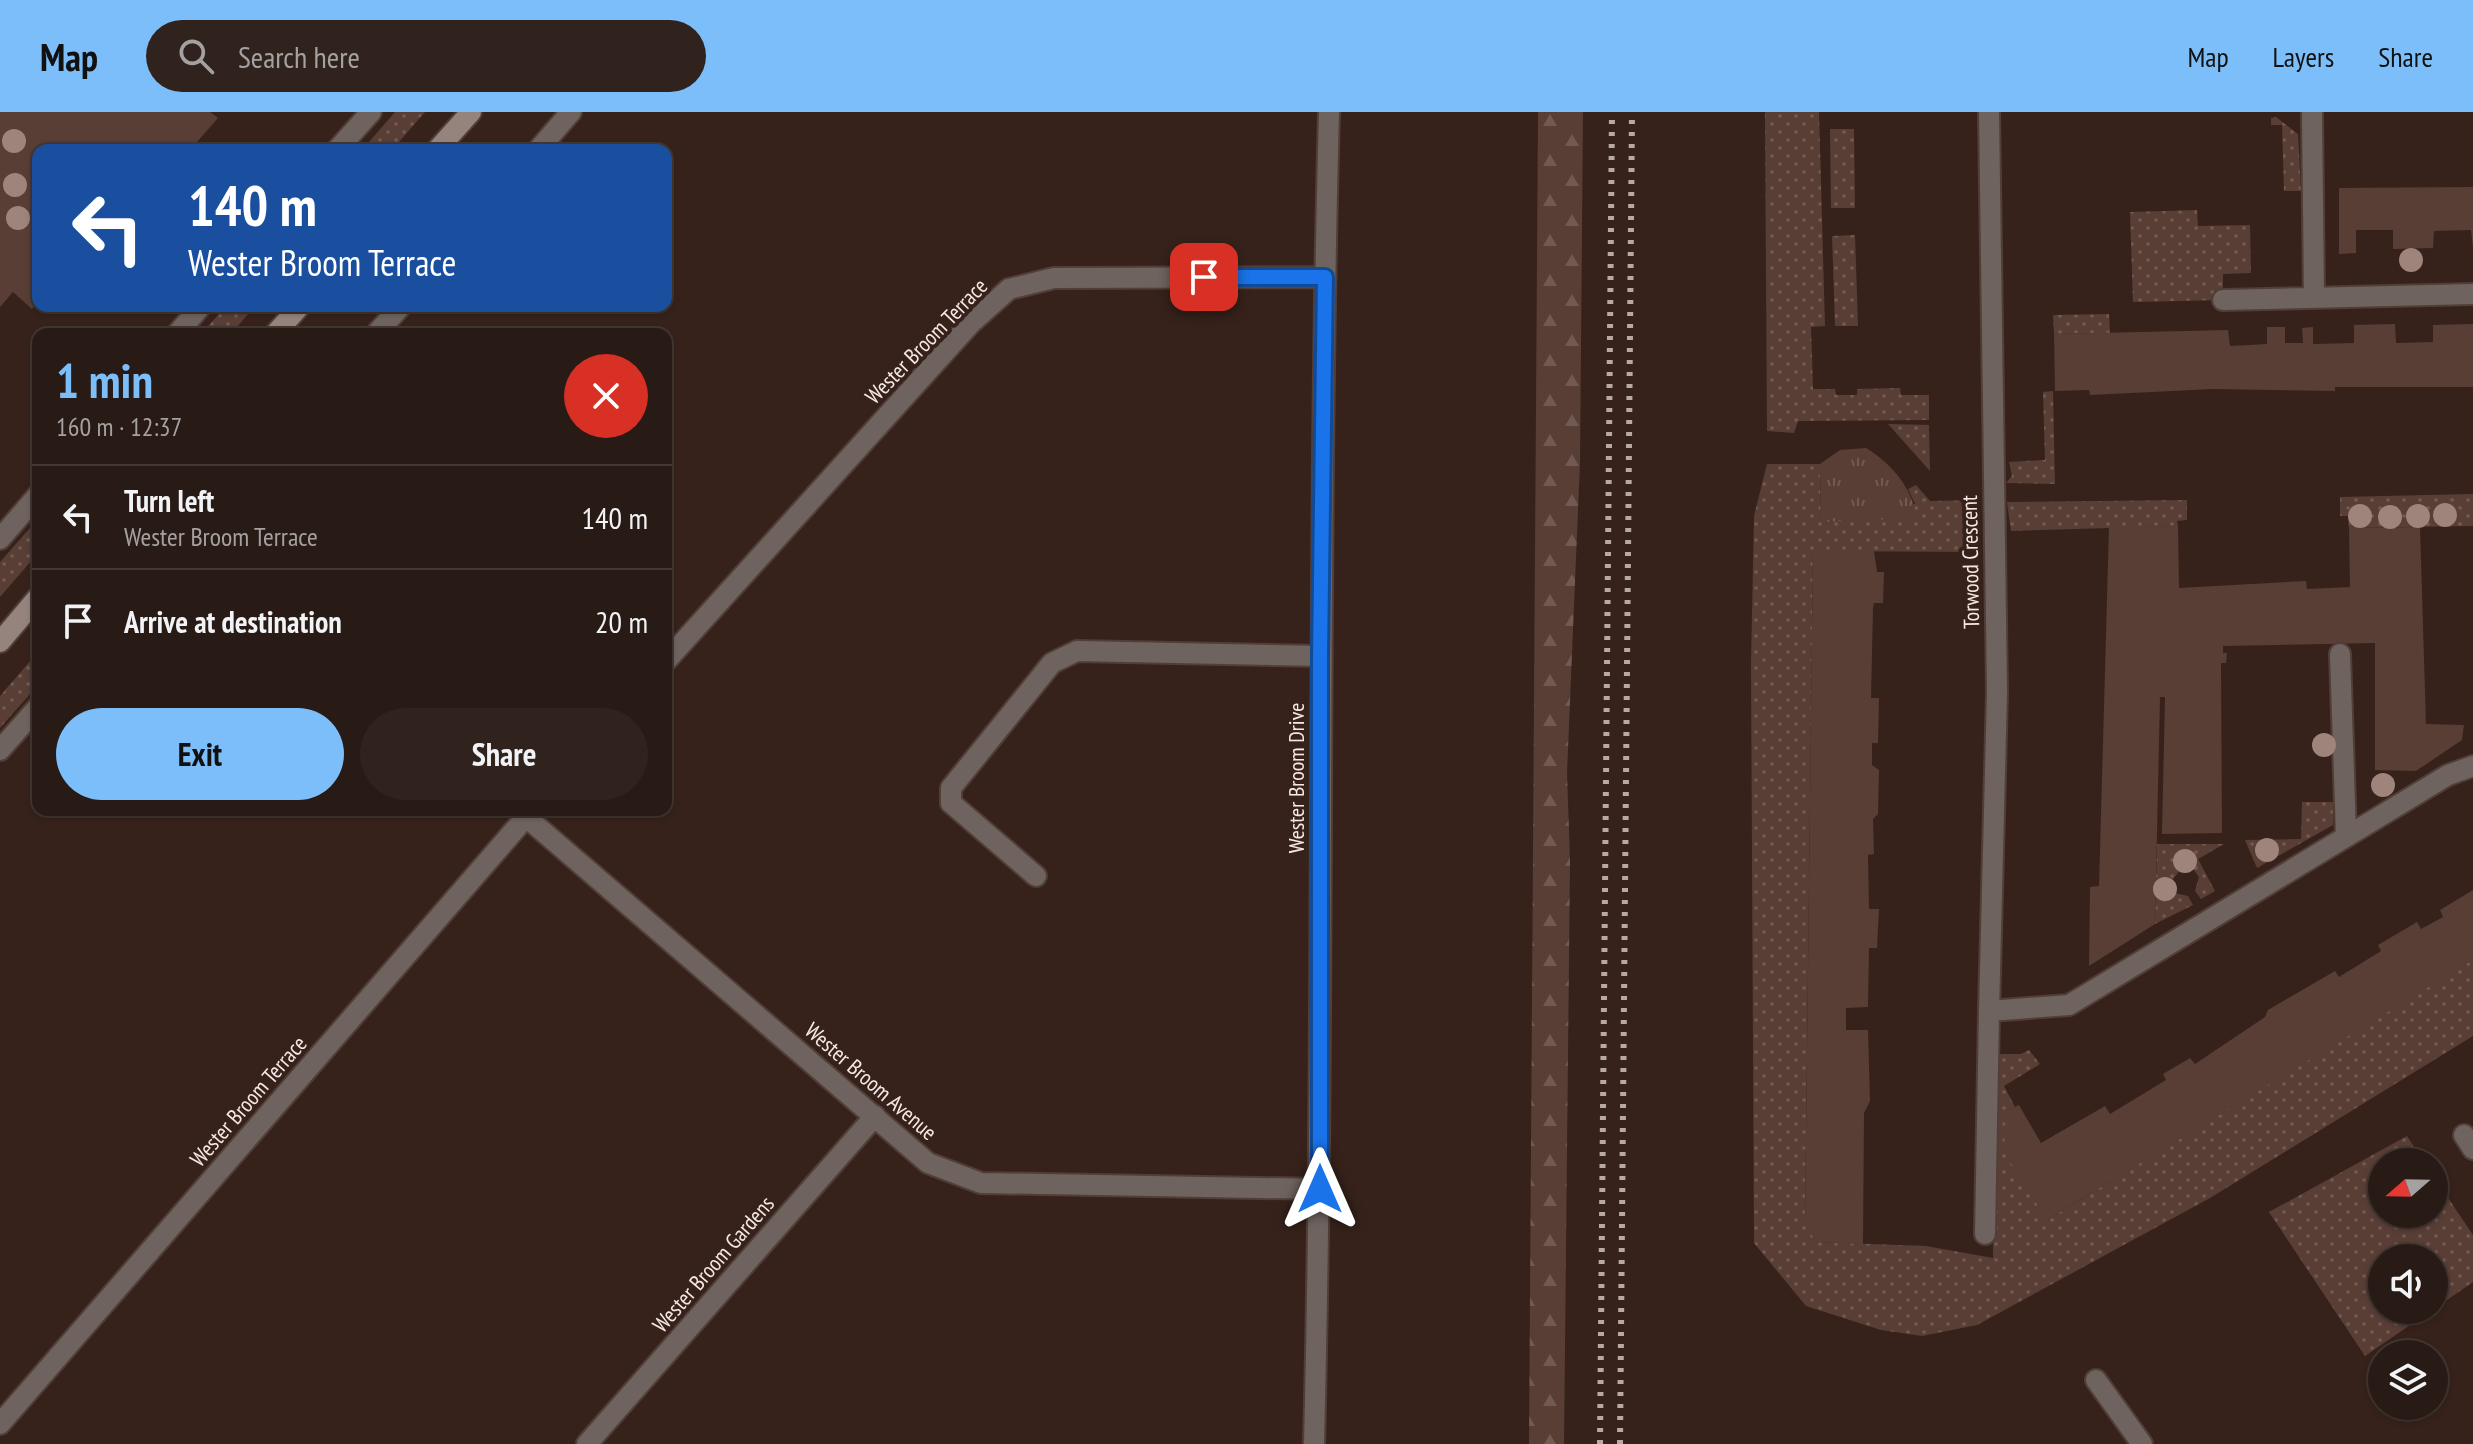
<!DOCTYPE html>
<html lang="en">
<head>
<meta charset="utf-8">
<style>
	body { margin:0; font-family:"PT Sans Narrow",sans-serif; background:#30231d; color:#f1f3f6; height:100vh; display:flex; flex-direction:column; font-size:30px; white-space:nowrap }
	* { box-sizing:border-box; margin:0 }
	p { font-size:26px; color:#a5a1a0 }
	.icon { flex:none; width:44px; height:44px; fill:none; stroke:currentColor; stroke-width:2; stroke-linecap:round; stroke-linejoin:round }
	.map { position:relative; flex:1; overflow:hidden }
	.drawer { position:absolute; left:32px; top:216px; width:640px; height:488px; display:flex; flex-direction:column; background:#281a14; border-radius:16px; box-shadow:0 2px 6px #0004,0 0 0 2px #443834 }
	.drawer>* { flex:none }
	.top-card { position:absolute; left:32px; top:32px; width:640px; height:168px; border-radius:16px; box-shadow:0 2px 6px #0004,0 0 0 2px #443834; background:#1a4fa0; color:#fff; overflow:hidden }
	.needle { width:52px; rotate:250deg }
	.tools { position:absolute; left:2368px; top:1036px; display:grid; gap:16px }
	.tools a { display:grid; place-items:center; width:80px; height:80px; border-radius:50%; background:#281a14; box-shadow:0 2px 6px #0004,0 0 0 2px #443834; font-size:40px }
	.pin { position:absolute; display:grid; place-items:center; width:68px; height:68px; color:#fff; margin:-34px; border-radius:16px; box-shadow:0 4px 12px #0006 }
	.me { position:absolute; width:88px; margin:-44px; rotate:0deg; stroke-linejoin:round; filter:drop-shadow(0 0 6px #0008) }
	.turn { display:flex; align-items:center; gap:28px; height:168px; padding:0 24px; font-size:36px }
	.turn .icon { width:104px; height:104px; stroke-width:2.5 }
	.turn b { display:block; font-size:56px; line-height:68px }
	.round { display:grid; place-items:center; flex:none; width:84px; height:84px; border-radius:42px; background:#30231d }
	.overview { display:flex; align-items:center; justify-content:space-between; height:136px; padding:0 24px }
	h1 { font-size:48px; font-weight:600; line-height:60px; color:#7cbef9 }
	.primary-button { display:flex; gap:16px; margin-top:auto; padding:16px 24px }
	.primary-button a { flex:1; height:92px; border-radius:48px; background:#7cbef9; color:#111; font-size:32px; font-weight:600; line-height:92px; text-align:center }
	.primary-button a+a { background:#30231d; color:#f1f3f6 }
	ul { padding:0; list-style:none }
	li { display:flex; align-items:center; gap:24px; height:104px; padding:0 24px; border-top:2px solid #443834 }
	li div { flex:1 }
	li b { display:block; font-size:30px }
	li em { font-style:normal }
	header { display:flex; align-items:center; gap:48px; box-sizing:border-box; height:112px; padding:0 40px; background:#7cbef9; color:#111 }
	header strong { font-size:38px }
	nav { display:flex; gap:44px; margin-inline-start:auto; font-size:28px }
	.search { width:560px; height:72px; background:#30231d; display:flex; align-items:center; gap:20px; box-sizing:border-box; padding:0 28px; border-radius:44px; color:#a5a1a0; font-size:30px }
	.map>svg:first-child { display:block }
	.grass { fill:url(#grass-dots) }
	.forest { fill:url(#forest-firs) }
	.park { fill:url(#park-tufts) }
	.garden { fill:#593e35 }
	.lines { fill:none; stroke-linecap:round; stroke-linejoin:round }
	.lane-casing { stroke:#513e37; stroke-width:24 }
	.street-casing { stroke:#513e37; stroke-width:24 }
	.secondary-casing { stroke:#513e37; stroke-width:24 }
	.lane { stroke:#6e635f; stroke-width:20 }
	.street { stroke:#6e635f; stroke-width:20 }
	.secondary { stroke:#95847e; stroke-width:20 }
	.rail { stroke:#b9a9a4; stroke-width:6; stroke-dasharray:4 8; stroke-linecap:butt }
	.tree { fill:#9e847b }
	.route-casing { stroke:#114b97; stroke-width:20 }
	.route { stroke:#1a73e8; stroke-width:14 }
	.labels { text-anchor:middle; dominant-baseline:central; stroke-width:8; stroke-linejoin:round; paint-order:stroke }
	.street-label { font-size:22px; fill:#f6e8e4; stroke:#36221b }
</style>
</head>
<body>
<header>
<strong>Map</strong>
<div class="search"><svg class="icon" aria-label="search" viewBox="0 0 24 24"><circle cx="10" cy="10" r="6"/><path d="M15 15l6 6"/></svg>Search here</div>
<nav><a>Map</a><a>Layers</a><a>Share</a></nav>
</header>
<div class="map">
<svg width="2473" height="1332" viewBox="0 0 2473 1332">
	<defs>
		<pattern id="grass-dots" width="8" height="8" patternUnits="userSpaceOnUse" patternTransform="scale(2)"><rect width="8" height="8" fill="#593e35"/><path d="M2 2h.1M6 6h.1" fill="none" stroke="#715a52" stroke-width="1.8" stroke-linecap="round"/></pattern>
		<pattern id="forest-firs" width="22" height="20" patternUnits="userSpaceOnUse" patternTransform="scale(2)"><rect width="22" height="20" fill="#593e35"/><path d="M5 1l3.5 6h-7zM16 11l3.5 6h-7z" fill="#715a52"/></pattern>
		<pattern id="park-tufts" width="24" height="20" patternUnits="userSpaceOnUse" patternTransform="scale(2)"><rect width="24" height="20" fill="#593e35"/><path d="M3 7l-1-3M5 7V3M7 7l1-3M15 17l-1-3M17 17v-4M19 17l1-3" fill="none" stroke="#715a52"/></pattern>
	</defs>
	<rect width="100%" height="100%" fill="#36221b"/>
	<!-- grass -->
	<path class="grass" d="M395,0H425L392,38H362Z
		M1765,0H1819L1825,214L1811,215L1813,277H1835L1836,283H1857V277L1900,276L1901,283H1929V308L1798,309L1794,321L1767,319Z
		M2276,5L2298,22L2301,79H2284L2282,13H2271V6Z
		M1830,17H1854L1855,96H1831Z
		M2197,98L2198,114L2250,113L2251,161L2223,162V188L2133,190L2130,100Z
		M1855,123L1858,214H1835L1832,124Z
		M226,194H255L231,222H201Z
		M2109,202L2110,221L2054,222L2053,203Z
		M2053,279L2055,372L2006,371L2012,364L2009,350L2045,348L2043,280Z
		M1888,312L1929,313L1930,359Z
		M1767,352H1820L1821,410L1915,392L1908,377L1916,373L1930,389L1980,388L1976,440L1813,439L1805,1109L1816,1130L1926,1134L1993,1146L1995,942H2021L2029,938L2040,952L2004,974L2015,995L2006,999L2047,1108L2473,847V924L2210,1086L1977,1213L1922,1224L1881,1218L1806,1194L1754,1131L1751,551L1754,404Z
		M2473,382V414L2349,416L2348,404H2340V385Z
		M2187,388V408L2177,409L2178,414L2011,419L2007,390Z
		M38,407V441L0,485V450Z
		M38,540V573L0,616V584Z
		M2302,690H2333V713L2257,756L2245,728L2301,727Z
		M2157,732H2224L2198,747L2215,779L2201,787L2195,779L2199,765L2194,758L2181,757L2170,771L2175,781L2188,784L2193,793L2155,812Z
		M2407,1024L2424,1050H2382V1102H2434V1065L2473,1123V1170L2434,1197V1146H2382V1198H2432L2365,1244L2269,1100Z"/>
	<!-- forest -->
	<path class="forest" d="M1538,0H1583L1580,351L1567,661L1570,748L1564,1332H1529Z"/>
	<!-- park -->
	<path class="park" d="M1866,336C1892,352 1912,376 1917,406L1821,410L1820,352L1840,338Z"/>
	<!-- garden -->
	<path class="garden" d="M0,0H210L218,6L190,38H38V190L32,197L13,180L0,195Z
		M2473,75V136L2471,118L2434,119L2433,136L2393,137V118H2356V141L2339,142V76Z
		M2395,212L2396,231L2433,230V213L2473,212V275H2335V279L2213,277L2090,283L2089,278L2055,279L2054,222L2228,218L2230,234L2267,232V215H2285V231H2303L2302,216L2313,215V232L2354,231V213Z
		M2178,414L2179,476L2306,469L2307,477L2350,475L2349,416L2420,415L2426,612L2464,613L2462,628L2416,659L2375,658V531L2223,534V541H2227L2226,551H2221L2222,721L2162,722L2165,585H2160L2155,812L2089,854L2090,775L2099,774L2109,415Z
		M1813,438L1874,439L1877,460H1884L1883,491H1874L1873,496L1871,586H1879L1878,631H1872V653L1879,658L1878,702L1873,707L1874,742L1868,743L1869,797H1879L1877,836H1869L1868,895L1846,896V918H1868L1870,989L1864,1001L1863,1132L1816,1130L1805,1110Z
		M2473,778V848L2047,1108L2004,1040L2006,999L2019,993L2041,1031L2105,994L2110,1002L2166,968L2163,962L2190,946L2195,952L2265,905L2268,898L2335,859L2339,865L2381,839L2378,833L2417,810L2421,817L2443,805L2440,798Z"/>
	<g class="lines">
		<!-- lane casing -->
		<g class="lane-casing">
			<path id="lane" d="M1036,764L951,691V676L1052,551L1077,539L1320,544
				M2464,1023L2473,1037
				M2096,1268L2142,1332"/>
		</g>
		<!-- street casing -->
		<g class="street-casing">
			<path id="street" d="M1989,0L1997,580L1989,899L2069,893L2448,663L2473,654
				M2312,0L2314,186
				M337,38L371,0
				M538,38L571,0
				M2223,188L2473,182
				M177,222L201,194
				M376,222L401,194
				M0,427L38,383
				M2340,542L2346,723
				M666,549L971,211L1009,177L1054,166L1325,165
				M0,638L38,595
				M518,698L928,1051L981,1071L1320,1077
				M1985,1122L1989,899
				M0,1312L532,698
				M587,1332L875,1004
				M1314,1332C1325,888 1317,444 1329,0"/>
		</g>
		<!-- secondary casing -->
		<g class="secondary-casing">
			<path id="secondary" d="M437,38L471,0
				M275,222L300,194
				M0,530L38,485"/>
		</g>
		<!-- lane -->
		<use href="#lane" class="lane"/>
		<!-- street -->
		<use href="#street" class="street"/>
		<!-- secondary -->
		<use href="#secondary" class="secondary"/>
		<!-- rail -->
		<path class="rail" d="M1600,1332L1612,0
			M1620,1332L1632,0"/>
	</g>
	<!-- trees -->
	<g class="tree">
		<circle cx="14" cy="29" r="12"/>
		<circle cx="15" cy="73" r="12"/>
		<circle cx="18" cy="106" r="12"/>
		<circle cx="2411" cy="148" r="12"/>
		<circle cx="2445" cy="403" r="12"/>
		<circle cx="2360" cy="404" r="12"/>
		<circle cx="2418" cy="404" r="12"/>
		<circle cx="2390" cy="405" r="12"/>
		<circle cx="2324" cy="633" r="12"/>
		<circle cx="2383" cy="673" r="12"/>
		<circle cx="2267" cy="738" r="12"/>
		<circle cx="2185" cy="749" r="12"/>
		<circle cx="2165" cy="777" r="12"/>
	</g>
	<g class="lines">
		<!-- route casing -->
		<g class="route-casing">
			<path id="route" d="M1204,165H1325L1320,544V1077"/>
		</g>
		<!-- route -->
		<use href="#route" class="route"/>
	</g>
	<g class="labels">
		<!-- street labels -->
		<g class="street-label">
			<text transform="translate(926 229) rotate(-46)">Wester Broom Terrace</text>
			<text transform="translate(1970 450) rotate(-91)">Torwood Crescent</text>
			<text transform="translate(1296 666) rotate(-90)">Wester Broom Drive</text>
			<text transform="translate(871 969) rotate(41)">Wester Broom Avenue</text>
			<text transform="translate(248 989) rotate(-49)">Wester Broom Terrace</text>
			<text transform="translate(713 1152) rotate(-49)">Wester Broom Gardens</text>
		</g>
	</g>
</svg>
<div class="tools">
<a><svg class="needle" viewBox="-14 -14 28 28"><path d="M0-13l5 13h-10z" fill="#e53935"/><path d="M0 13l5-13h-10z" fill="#a5a1a0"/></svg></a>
<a><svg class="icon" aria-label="sound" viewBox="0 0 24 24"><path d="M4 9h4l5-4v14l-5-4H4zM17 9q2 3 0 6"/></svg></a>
<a><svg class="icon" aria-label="layers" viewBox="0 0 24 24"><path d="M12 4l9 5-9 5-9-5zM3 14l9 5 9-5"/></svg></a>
</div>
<div class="pin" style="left:1204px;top:165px;background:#d93025"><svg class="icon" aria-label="arrive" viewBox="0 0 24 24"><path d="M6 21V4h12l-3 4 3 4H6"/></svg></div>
<svg class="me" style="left:1320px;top:1077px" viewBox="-20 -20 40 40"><path d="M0-17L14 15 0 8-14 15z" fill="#1a73e8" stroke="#fff" stroke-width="4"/></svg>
<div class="top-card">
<div class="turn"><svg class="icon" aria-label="left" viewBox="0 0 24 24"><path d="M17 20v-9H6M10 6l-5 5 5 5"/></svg><div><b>140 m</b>Wester Broom Terrace</div></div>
</div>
<section class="drawer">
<div class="overview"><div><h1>1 min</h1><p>160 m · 12:37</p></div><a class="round" style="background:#d93025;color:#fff"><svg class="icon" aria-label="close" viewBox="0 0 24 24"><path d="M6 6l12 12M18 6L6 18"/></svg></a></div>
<ul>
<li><svg class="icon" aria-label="left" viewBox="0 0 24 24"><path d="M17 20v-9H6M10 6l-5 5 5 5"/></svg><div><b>Turn left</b><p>Wester Broom Terrace</p></div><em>140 m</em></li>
<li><svg class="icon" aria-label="arrive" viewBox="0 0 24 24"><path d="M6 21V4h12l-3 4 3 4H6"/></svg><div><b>Arrive at destination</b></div><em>20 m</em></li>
</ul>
<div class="primary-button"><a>Exit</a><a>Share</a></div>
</section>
</div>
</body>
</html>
